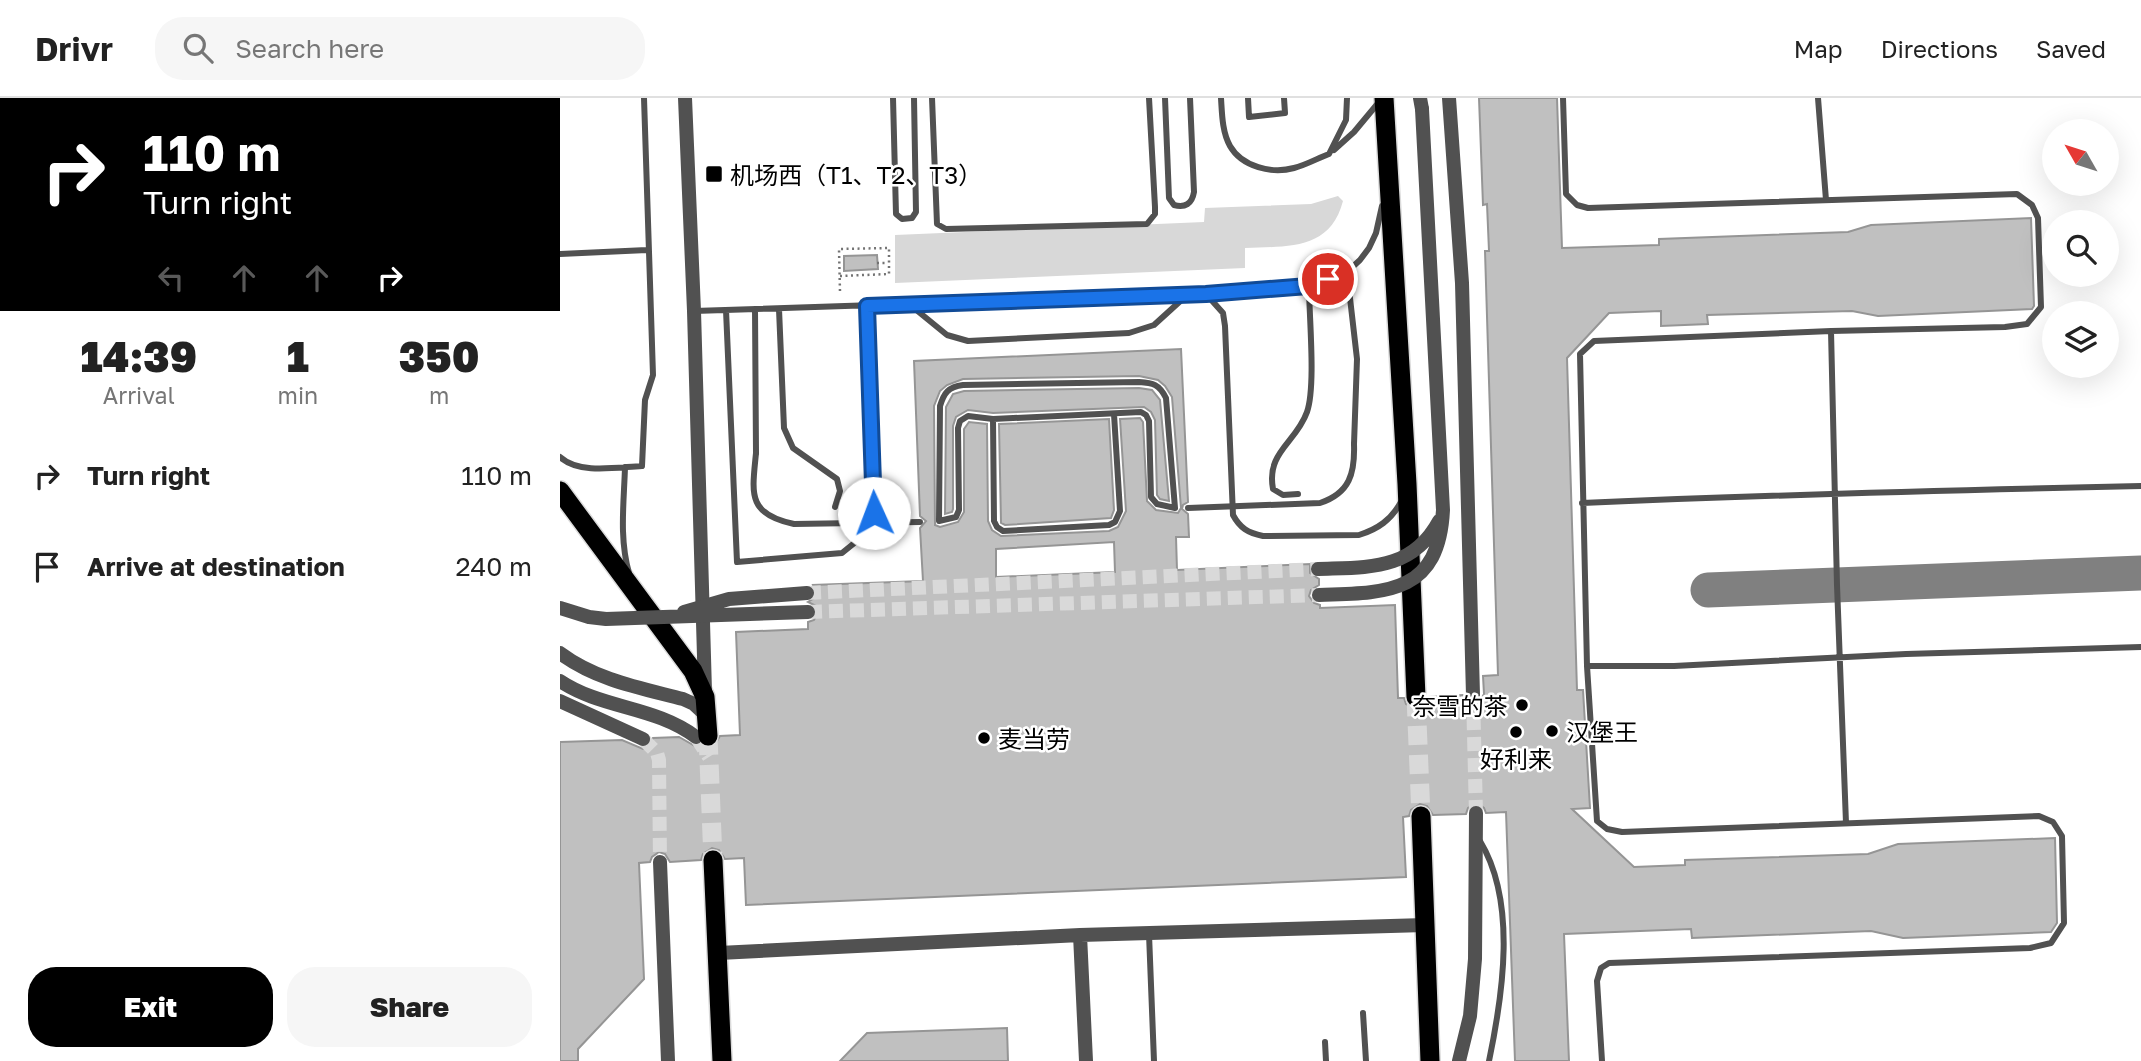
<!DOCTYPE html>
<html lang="en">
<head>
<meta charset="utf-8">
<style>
	body { margin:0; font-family:"Golos Text","Noto Sans SC",sans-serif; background:#f6f6f6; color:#222; height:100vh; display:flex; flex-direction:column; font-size:26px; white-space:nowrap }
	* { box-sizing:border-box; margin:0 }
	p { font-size:23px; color:#767676 }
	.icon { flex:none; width:38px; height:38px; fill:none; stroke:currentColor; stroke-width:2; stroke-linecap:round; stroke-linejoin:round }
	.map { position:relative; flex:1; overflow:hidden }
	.sheet { display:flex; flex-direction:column; background:#fff; width:560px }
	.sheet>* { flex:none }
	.top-card { background:#000; color:#fff; overflow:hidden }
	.needle { width:46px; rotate:309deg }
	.controls { position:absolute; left:1482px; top:21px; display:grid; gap:14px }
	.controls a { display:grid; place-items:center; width:77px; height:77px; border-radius:50%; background:#fff; box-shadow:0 7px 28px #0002; font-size:35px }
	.pin { position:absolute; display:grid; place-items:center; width:60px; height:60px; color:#fff; margin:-30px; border:4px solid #fff; border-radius:50%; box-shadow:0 2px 7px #0007 }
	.me { position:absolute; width:77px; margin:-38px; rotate:358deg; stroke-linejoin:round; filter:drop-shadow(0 0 5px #0008) }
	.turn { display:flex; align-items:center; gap:24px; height:147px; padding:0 28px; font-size:32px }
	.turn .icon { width:91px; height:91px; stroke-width:2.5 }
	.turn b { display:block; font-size:49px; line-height:60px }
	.lanes { display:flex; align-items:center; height:66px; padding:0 28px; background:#0003; justify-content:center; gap:35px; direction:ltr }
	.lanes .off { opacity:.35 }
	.eta { display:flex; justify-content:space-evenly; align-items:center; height:119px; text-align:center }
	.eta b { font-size:42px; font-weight:800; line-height:49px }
	.cta { display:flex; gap:14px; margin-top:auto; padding:14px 28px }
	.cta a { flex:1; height:80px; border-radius:28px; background:#000; color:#fff; font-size:28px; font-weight:800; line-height:80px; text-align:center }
	.cta a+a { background:#f6f6f6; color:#222 }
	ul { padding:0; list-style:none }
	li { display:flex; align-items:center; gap:21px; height:91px; padding:0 28px }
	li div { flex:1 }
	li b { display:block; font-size:26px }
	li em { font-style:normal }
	header { display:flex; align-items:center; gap:42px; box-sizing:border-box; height:98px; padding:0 35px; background:#fff; border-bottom:2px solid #e0e0e0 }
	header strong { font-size:33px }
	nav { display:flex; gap:38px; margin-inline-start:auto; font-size:24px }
	.search { width:490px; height:63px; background:#f6f6f6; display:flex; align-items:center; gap:18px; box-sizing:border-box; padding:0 24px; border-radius:28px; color:#767676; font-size:26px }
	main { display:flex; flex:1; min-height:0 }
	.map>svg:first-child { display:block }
	.green { fill:#d8d8d8 }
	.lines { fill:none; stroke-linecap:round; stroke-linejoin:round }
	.taxiway { stroke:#808080; stroke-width:35 }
	.building { fill:#c0c0c0; stroke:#959595; stroke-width:2; fill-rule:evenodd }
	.tertiary-tunnel { stroke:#d9d9d9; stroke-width:14; stroke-dasharray:14 7; stroke-linecap:butt }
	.trunk-tunnel { stroke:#d9d9d9; stroke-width:19; stroke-dasharray:19 10; stroke-linecap:butt }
	.trunk-casing { stroke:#dbdbdb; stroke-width:22 }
	.path { stroke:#737373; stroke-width:2.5; stroke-dasharray:2 3.5; stroke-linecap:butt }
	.service { stroke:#515151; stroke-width:6 }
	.tertiary { stroke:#515151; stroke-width:14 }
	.trunk { stroke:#000; stroke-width:19 }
	.service-bridge { stroke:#515151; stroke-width:6 }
	.tertiary-bridge { stroke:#515151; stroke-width:14 }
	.route-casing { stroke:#114b97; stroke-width:18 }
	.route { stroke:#1a73e8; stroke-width:12 }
	.poi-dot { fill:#000; stroke:#fff; stroke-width:2.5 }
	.labels { text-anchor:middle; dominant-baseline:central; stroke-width:5; stroke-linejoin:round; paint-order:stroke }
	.poi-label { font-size:24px; fill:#000; stroke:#fff; text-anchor:start }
</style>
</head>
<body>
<header>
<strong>Drivr</strong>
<div class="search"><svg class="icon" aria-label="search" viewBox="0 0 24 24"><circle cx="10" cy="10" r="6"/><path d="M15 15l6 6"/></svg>Search here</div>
<nav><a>Map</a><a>Directions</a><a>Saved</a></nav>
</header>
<main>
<section class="sheet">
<div class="top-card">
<div class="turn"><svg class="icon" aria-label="right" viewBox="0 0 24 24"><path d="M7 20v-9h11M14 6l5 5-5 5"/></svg><div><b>110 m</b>Turn right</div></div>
<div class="lanes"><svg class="icon off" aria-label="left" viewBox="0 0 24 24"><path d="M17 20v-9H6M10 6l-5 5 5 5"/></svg><svg class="icon off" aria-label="ahead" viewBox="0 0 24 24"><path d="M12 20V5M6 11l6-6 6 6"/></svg><svg class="icon off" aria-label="ahead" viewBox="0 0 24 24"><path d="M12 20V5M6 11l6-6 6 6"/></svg><svg class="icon" aria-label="right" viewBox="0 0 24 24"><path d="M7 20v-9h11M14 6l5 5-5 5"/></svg></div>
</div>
<div class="eta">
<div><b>14:39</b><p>Arrival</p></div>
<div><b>1</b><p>min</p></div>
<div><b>350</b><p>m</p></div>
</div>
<ul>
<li><svg class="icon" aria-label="right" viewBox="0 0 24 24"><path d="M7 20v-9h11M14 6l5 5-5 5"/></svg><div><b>Turn right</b></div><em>110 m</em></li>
<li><svg class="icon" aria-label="arrive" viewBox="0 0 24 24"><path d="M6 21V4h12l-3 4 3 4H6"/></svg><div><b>Arrive at destination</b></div><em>240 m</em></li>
</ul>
<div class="cta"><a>Exit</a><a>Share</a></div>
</section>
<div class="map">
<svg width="1581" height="963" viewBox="0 0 1581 963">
	<rect width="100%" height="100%" fill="#fff"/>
	<!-- green -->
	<path class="green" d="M778,98L783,103C770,153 727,148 685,150V170L335,185V137L644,124L645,110L751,106Z"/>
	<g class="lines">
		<!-- taxiway -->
		<path class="taxiway" d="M1148,492L1581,475"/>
	</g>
	<!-- building -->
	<path class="building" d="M919,0H997L1002,150L1099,147V141L1288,134L1311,127L1471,120L1474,208L1472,211L1318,218L1292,213L1147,217L1148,226L1101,228V213L1049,215L1007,260L1017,592H1023L1030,710L1012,711L1074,769L1125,767V762L1308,756L1338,746L1495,740L1497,825L1491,834L1343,840L1311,833L1132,840L1131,831L1004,836L1009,963H955L946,714L926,715L924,710L917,705L908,710L906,716L873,717L867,708L860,706L851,712L849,718L843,719L846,779L186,807L184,760L165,761L159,752L152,750L143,756L141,762L110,764L105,756L99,754L92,759L90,764L79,765L84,881L18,951V963H0V644L62,642L83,651L89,648L93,640L119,639L135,648H154L160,638L180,637L176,534L248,531V524L254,522L258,514L256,508L248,504L256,499V494L253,487L363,483L360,430L366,423L360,418L354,263L621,251L628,404L623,407L622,411L628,416L629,439H616L617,472L750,466V475L759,481V487L751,492L749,498L754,505L760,507V510L835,507L838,600H844L846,606L856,611L863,609L868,599L903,597L909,606L919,605L924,596L923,578L938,577L925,153H929L927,106L923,107ZM579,278L598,282L605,288L612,299L621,410L618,415L596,412L587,403L583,324L580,320L560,321L566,413L558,429L549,433L441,438L432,432L428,423L427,326L409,324L404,331V414L398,424L380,429L375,427L374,308L380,293L387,287L403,281ZM554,444L555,474L436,479V451Z
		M317,157L318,171L284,173V158Z
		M579,290L592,292L600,302L609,403L600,401L597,397L595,322L591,314L584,309L433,315L408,312L396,319L393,328V411L392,414L385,416L386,309L393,296L404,293Z
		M549,321L554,412L551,420L445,427L441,425L439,326Z
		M447,930L448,963H280L307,935Z"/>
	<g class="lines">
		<!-- tertiary-tunnel -->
		<path class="tertiary-tunnel" d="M247,495L758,471
			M248,514L759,497
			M913,597L916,715
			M136,639L149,659
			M83,641L97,655L99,662L100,764"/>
		<!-- trunk-tunnel -->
		<path class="trunk-tunnel" d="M856,599L861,718
			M148,638L153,762"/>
		<!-- trunk casing -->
		<g class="trunk-casing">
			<path id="trunk" d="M824,0L847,386L856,599
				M0,393L133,573L145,599L148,638
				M861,718L870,963
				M153,762L162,963"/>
		</g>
		<!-- path -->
		<path class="path" d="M317,165H328
			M280,178L329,176V150L279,151L280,194"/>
		<!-- service -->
		<path class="service" d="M333,0L336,116L342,121L352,120L356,114L354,0
			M372,0L377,126L386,131L587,126L595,116V109L589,0
			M605,0L609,100L614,107C625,110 632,106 634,94L630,0
			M661,0C662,15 662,34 670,48C682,69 712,76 734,70C746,67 758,60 769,56L786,22L787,0
			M688,0L689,19L725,15L724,0
			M1003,0L1006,96L1017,107L1028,110L1457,96L1472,107L1478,120L1481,209L1467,226L1445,229L1271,233L1277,487L1286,725
			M1258,0L1266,102
			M774,52L794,34L819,4
			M0,156L87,152
			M787,174L797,261L794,346
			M646,196L663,215L665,228L673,417C680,430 688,435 703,438L799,437C818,431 831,422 841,404
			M349,206L387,237L408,243L569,235L594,227L627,197
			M195,211L196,355
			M219,211L224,330L233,350L277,381L280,393L275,409
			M166,212L177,464L282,455L308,434L314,415L307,208
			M134,213L646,196L749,188L787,174L800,162L809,150L816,135L822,108
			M579,284C593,285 599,286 606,300L615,410L597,406L591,399L589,323L586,317L581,314L433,321L408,318L400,323L398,330L399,412L396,419L379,423L380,308C384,295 388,289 403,287Z
			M433,321L434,423L437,429L443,433L549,427L555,424L560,413L554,316
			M0,359C20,377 58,369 82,368L85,302L93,277L84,0
			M65,369C64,404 59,440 69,475
			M738,396L723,397L713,391C706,354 736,345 747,314C756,288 749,218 749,188
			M1022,405C1208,397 1395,392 1581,388
			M1027,568H1114L1346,556L1581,549
			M920,743C957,804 943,896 929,963
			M589,836L594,963
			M803,915L806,963
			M765,944L766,963
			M1042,963L1037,883L1041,870L1049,865L1470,850L1491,845L1504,825L1502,738L1493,724L1479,718L1062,734L1047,731L1037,723L1027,568L1020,256L1034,243L1271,233"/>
		<!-- tertiary -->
		<path class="tertiary" d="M125,0L134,213L145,593
			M860,0L862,11
			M889,0L902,185L913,597
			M0,555C36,582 81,590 123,601L134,606L147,618
			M0,583C42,611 95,608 136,639
			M0,603L83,641
			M100,764L108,963
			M520,837L526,963
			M159,855L520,837L865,827
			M899,963L910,918L915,861L916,715"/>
		<!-- trunk -->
		<use href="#trunk" class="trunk"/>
		<!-- service-bridge -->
		<path class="service-bridge" d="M196,355C192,396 187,416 234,426L360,424
			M628,410L760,405C790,395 795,375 794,346"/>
		<!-- tertiary-bridge -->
		<path class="tertiary-bridge" d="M758,471C808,469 852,473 879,423
			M759,497C827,495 879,496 883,412L862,11
			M0,510L29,519L46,521L248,514
			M124,514L169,501L247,495"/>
	</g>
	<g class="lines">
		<!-- route casing -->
		<g class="route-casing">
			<path id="route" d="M314,415L307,208L646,196L748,188L768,181"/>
		</g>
		<!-- route -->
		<use href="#route" class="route"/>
	</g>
	<!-- markers -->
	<g class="poi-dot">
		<rect x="145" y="67" width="18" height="18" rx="3.5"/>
		<circle cx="962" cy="607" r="7"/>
		<circle cx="992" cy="633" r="7"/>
		<circle cx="956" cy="634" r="7"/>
		<circle cx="424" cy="640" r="7"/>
	</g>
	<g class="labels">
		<!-- poi labels -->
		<g class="poi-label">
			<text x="170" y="76">机场西（T1、T2、T3）</text>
			<text x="948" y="607" text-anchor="end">奈雪的茶</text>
			<text x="1006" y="633">汉堡王</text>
			<text x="438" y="640">麦当劳</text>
			<text x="956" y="660" text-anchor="middle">好利来</text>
		</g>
	</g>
</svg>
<div class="controls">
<a><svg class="needle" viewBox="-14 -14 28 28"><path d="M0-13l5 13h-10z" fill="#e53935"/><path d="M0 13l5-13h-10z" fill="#767676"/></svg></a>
<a><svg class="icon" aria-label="search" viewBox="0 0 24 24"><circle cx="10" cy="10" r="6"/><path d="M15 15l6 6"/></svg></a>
<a><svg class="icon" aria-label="layers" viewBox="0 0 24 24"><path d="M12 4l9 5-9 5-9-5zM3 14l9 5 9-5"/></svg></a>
</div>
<div class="pin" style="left:768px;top:181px;background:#d93025"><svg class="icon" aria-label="arrive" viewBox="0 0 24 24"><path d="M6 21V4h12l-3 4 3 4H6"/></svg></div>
<svg class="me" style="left:314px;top:415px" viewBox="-20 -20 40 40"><circle r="19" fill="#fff"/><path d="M0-13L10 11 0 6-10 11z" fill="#1a73e8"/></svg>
</div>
</main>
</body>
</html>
